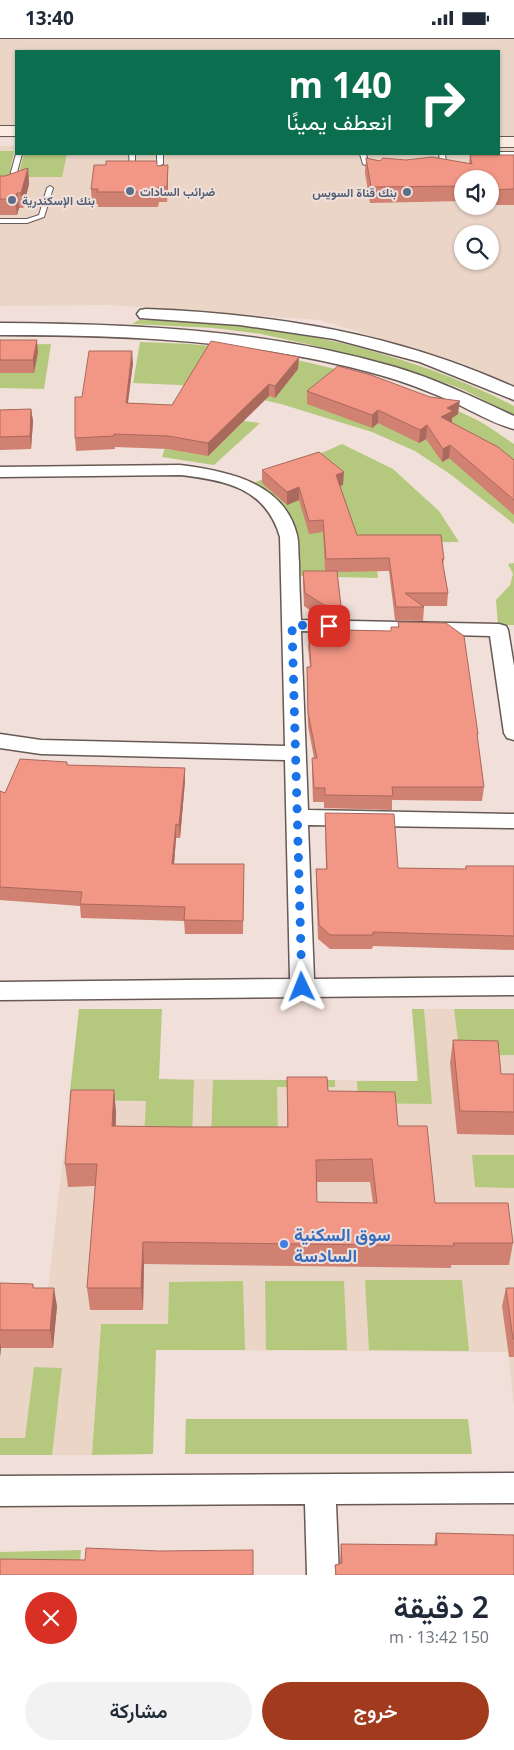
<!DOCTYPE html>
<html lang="ar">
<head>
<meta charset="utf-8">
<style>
	body { margin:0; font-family:"Noto Sans",Vazirmatn,sans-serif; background:#f2f2f3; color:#1f2937; direction:rtl; height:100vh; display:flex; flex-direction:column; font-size:19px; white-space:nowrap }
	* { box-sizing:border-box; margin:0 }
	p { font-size:16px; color:#747a83 }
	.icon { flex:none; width:28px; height:28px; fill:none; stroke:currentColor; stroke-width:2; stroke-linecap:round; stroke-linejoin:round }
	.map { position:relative; height:1540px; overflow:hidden; direction:ltr }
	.side { display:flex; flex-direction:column; background:#fff; flex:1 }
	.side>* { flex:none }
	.banner { position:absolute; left:15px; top:15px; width:485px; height:105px; border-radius:0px; box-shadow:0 1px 4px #0004; direction:rtl; background:#0b6e4f; color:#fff; overflow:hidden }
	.controls { position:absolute; left:454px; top:135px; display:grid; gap:10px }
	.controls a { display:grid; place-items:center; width:45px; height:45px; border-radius:50%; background:#fff; box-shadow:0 1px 4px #0004; font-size:25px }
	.pin { position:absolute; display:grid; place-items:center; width:42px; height:42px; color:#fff; margin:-21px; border-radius:10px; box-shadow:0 2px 8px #0006 }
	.me { position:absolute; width:55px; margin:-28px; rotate:358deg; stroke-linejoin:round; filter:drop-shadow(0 0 4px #0008) }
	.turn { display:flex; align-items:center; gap:18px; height:105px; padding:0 25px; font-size:22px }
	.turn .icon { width:65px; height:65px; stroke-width:2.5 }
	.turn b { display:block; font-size:35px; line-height:42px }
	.round { display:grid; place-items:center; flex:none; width:52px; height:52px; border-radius:26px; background:#f2f2f3 }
	.overview { display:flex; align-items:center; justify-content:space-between; height:85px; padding:0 25px }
	h1 { font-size:30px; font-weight:600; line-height:38px }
	.primary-button { display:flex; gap:10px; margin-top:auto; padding:10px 25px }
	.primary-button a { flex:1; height:58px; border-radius:30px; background:#a23a1d; color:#fff; font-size:20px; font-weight:600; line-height:58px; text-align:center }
	.primary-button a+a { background:#f2f2f3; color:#1f2937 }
	.status { display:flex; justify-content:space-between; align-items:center; height:35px; padding:0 25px; background:#fff; direction:ltr }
	.status svg { height:14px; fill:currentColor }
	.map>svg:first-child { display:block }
	.commercial { fill:#ead5c7; fill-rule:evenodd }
	.green { fill:#b5c97e }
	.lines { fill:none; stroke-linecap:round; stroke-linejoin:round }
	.service-casing { stroke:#675953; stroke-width:2 }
	.minor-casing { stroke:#675953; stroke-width:3 }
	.tertiary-casing { stroke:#675953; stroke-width:3 }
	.secondary-casing { stroke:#675953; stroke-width:2 }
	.service { fill:#fff; fill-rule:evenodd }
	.minor { fill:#fff; fill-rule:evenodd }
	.tertiary { fill:#fff; fill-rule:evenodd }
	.secondary { fill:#fbece4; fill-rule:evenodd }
	.wall { fill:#d08172; fill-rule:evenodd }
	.shaded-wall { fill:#a9695d }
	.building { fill:#f29685; stroke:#a9695d; fill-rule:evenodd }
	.route { stroke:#1a73e8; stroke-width:9; stroke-dasharray:0 16.2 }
	.service-dot { fill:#5c6f8a; stroke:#f1dfd9; stroke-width:2 }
	.shop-dot { fill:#3f7fe0; stroke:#f1dfd9; stroke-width:2 }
	.labels { text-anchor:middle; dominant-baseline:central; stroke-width:4; stroke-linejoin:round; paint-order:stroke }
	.far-service-label { font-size:12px; font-weight:bold; fill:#4e5e75; stroke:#f1dfd9; text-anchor:start }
	.near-shop-label { font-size:18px; font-weight:bold; fill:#366cbe; stroke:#f1dfd9; text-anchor:start }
</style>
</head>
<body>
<div class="status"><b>13:40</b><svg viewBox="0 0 49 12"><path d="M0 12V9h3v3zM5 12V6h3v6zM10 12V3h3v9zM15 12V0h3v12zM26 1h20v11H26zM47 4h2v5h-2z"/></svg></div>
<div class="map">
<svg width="514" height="1540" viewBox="0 0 514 1540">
	<rect width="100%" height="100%" fill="#f1dfd9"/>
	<!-- commercial -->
	<path class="commercial" d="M0,0H514V103H499V16H16V103H0Z
		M499,109H514V354L470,331L320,285L109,270L0,271V111H16V119H499ZM462,144H490V171H462ZM462,199H490V226H462Z
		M412,974H514V1372L508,1317L156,1315L101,1289L92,1420H0V1255H48L72,1043L417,1046Z"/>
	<!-- green -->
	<path class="green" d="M0,116H14L9,142H0Z
		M24,119H67L62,142H18Z
		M139,285C262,283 405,314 514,371V380L462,354L423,340L307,309L261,299L214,293L132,289Z
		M140,307C160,308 181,308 201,310C292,320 397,344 479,386C491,393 502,401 514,409V489L450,439L415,416L372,397L281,369L229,357L180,350L133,348Z
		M51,309L44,354L0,353V310Z
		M177,377L260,388L214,430L162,422Z
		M342,409L393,434L439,476L459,507L374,508L378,543L296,541L282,474L254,448Z
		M514,528V590H498L496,565L510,550L513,539L508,529Z
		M79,974H162L159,1044L194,1045L192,1101H144L146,1066L69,1065Z
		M412,974H424L432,1069L358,1068L357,1046H418Z
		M454,974H514V1020L460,1021Z
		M213,1045H335V1052H277L278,1103L211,1102Z
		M472,1120H514V1153L475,1152Z
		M365,1245H462L469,1316L369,1315Z
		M243,1246L245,1315H156L153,1419L92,1420L101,1289H168L169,1247Z
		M265,1246H344L347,1315H266Z
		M34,1332L62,1333L52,1420H0V1403H25Z
		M186,1384H468L472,1419H185Z
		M81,1515L79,1540H0V1517Z"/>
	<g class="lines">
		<!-- service casing -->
		<g class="service-casing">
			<path id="service" d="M0,0H514V3H0Z
				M499,117H514V121H484L481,119H499Z
				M16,119H22L14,148L11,150L8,148Z
				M129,119H135V130L146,132L157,128V119H163V129L146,136L130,132Z
				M360,119H366L368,127L378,132V134H374L363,129Z
				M439,119H445L446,127L437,133H433V131L440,126Z
				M50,151L53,153L44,182L27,188H0V184H27L39,180L47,153Z"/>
		</g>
		<!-- minor casing -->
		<g class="minor-casing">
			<path id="minor" d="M180,430C227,436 284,447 297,500C299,508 298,518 299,527C299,546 300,565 301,585L499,589L506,591L508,595L514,631V705L507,703L504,698L490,601L301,596L308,775L514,779V793L308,790L314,944L514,942V960L0,965V947L290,944L285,725L41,719L0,713V699L41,705L285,711L280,502C266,453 225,445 180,440L0,442V432Z
				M514,1438V1468L336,1469L339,1540H307L305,1469L0,1471V1441Z"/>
		</g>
		<!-- tertiary casing -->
		<g class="tertiary-casing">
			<path id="tertiary" d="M146,274C275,279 395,298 514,352V365L420,327L334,304L240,290L140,283L137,279L140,275Z
				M0,288C134,289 265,294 395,332C436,344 475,363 514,381V394C494,389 474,377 455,368C431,357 405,347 380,340C256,305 129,300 0,300Z"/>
		</g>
		<!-- secondary casing -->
		<g class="secondary-casing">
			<path id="secondary" d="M0,91H16V101H0Z
				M499,102H514V112H499Z"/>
		</g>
		<!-- service -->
		<use href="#service" class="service"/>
		<!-- minor -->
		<use href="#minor" class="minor"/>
		<!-- tertiary -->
		<use href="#tertiary" class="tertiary"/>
		<!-- secondary -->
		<use href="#secondary" class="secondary"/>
	</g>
	<!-- wall -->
	<path class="wall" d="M470,120H514V170H490V144H462V166L370,168L365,138L366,123L380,126L406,125L469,128Z
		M158,131L168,146L167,167H159L158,172H98V169H92L91,154Z
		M28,133L29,149L23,173H19L17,180H0V141H5Z
		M0,305L38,317L34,338H0Z
		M133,328L128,368L172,370L298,334L275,363L269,361L208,421L168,414L115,412V414L76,416L75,403Z
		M307,356L458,379L452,383V388L514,425V480L449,423L442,427L426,404L419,408L378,388L372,393L307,369Z
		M31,374L33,386L31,414L0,415V375Z
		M262,435L343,450L340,451L357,500L444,524L443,531L448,558L447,571H423L424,572L423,586L395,585L389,536L337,537L341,571L340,584H323L304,571L303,549V536H325L323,497L309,499L299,465L287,470L262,448Z
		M398,587L478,699L477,706L484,752L482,766L392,765V775L324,773V767H313L312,736V723H314L308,691L307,645V632H310L308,612L309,598L343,595L391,596V592H398Z
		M67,730L185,733V746L180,803H176L174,829L244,843L243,899H185L184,886L81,883L80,871L0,865V756L5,758Z
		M325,778L398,833L465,834L466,831H514V915L373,911L372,914H330L318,904L316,847V834H326L325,792Z
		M453,1005L501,1039H514V1100L457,1099L450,1028Z
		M287,1042L328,1056L398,1091L435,1168L513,1208L509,1230H451V1233L144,1229L143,1275H90L87,1253L95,1151L68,1152L65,1129L114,1055L116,1078V1091L180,1092H287ZM317,1147H370L373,1168L317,1167Z
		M0,1248L33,1249L34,1253L57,1271L53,1313H1L0,1322Z
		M506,1253H514V1322H509L502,1271Z
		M436,1498L514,1540H335V1530L340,1529L341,1509L434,1510Z"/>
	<!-- shaded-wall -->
	<path class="shaded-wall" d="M168,130V146L167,167V152Z
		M28,133L29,149L23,173L21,158Z
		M17,158L19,173L17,180L15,164Z
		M37,305L38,317L34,338L33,325Z
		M132,316L133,328L126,381V368Z
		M299,322L298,334L275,363V351Z
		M269,349V361L208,421V408Z
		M460,366L458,379L452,383V389L441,382L447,373Z
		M31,374L33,386L31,414L30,401Z
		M378,375V388L372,393V380Z
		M427,390L426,404L419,408L420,395Z
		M450,410L449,423L442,427L443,414Z
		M344,437L343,450L336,452V440Z
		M299,452V465L287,470V457Z
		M185,733V746L180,803L179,790Z
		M176,789V803L173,842L172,829Z
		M114,1055L116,1078L114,1113L112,1091Z
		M143,1207L144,1229L143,1275L141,1253Z
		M54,1253L57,1271L53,1313L50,1295Z
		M0,1307L1,1313L0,1322Z"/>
	<!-- building -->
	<path class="building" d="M470,120H514V154L490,155V144H462V151L371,152L366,123L380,126L383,123L406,125L432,122L472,129Z
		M106,126H157V131L168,130L167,152H158V157H97L98,154H91L94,130H106Z
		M28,133L21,158H17L15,164H0V141H5Z
		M0,305H37L33,325H0Z
		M211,306L299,322L275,351L269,349L208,408L168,401L114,399V401L75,403V362H82L89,316H132L126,368L172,370Z
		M338,331L371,340L430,362L460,366L447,373L453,376L441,382L498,412L514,425V465L450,410L443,414L427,390L420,395L378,375L372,380L307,356Z
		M31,374L30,401L0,402V375Z
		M319,417L344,437L336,440L357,500H441L444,524H442L448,558H405L424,572H396L389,523L326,524L323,485L309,486L299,452L287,457L262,435Z
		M303,536H337L341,571L324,570L305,558Z
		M335,585L342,586L343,595L391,596V592H399L398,587L446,588L464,601L478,699H477L484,752H392L393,761L325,760V753H314L312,723H317L308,678L307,632H311L309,598Z
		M20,724L67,727V730L185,733L179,790L176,789L172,829H244L243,886L184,885L185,872L80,869L82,857L0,852V756L5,758Z
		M325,778L394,779L398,833L466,834V831H514V901L373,897V900H330L319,890L316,834H327Z
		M453,1005L498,1006L501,1039H514V1077L460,1076Z
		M287,1042H327L328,1056L395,1057L398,1091H427L435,1168H508L513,1208H453L454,1211L143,1207L141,1253H87L97,1129H65L71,1055H114L112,1091L180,1092H288ZM372,1124L377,1168L317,1167L316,1125Z
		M0,1248L33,1249V1253H54L50,1295H0Z
		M506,1253H514V1304H513Z
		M436,1498L514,1500V1540H336L335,1530L342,1528L341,1509L437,1510Z
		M86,1513L160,1516L253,1515V1540H0V1524L85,1525Z"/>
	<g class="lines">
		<!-- route -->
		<path class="route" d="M302,952L292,590L329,591"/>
	</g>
	<!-- markers -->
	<g class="service-dot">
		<circle cx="130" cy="156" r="5"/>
		<circle cx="407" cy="157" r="5"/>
		<circle cx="12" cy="165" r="5"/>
	</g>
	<circle class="shop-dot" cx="284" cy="1209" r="5"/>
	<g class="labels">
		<!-- far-service labels -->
		<g class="far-service-label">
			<text x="140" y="156">ضرائب السادات</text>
			<text x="397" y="157" text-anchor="end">بنك قناة السويس</text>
			<text x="22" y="165">بنك الإسكندرية</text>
		</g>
		<!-- near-shop labels -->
		<g class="near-shop-label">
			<text x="294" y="1199">سوق السكنية<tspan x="294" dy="21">السادسة</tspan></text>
		</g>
	</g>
</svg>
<div class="controls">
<a><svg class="icon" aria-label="sound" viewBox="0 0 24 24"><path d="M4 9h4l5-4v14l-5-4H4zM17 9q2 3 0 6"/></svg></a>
<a><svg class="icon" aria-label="search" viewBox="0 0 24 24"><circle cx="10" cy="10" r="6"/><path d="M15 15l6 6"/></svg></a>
</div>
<div class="pin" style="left:329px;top:591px;background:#d93025"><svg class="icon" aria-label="arrive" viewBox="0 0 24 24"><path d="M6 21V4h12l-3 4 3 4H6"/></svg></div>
<svg class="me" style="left:302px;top:952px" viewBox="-20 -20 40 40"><path d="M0-17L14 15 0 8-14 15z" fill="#1a73e8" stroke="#fff" stroke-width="4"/></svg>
<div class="banner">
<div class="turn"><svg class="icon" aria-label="right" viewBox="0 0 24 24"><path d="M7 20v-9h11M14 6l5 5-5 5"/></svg><div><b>140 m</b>انعطف يمينًا</div></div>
</div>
</div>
<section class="side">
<div class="overview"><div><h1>2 دقيقة</h1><p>150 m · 13:42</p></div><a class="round" style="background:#d93025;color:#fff"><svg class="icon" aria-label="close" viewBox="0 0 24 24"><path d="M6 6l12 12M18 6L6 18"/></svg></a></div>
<div class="primary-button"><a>خروج</a><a>مشاركة</a></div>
</section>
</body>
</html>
